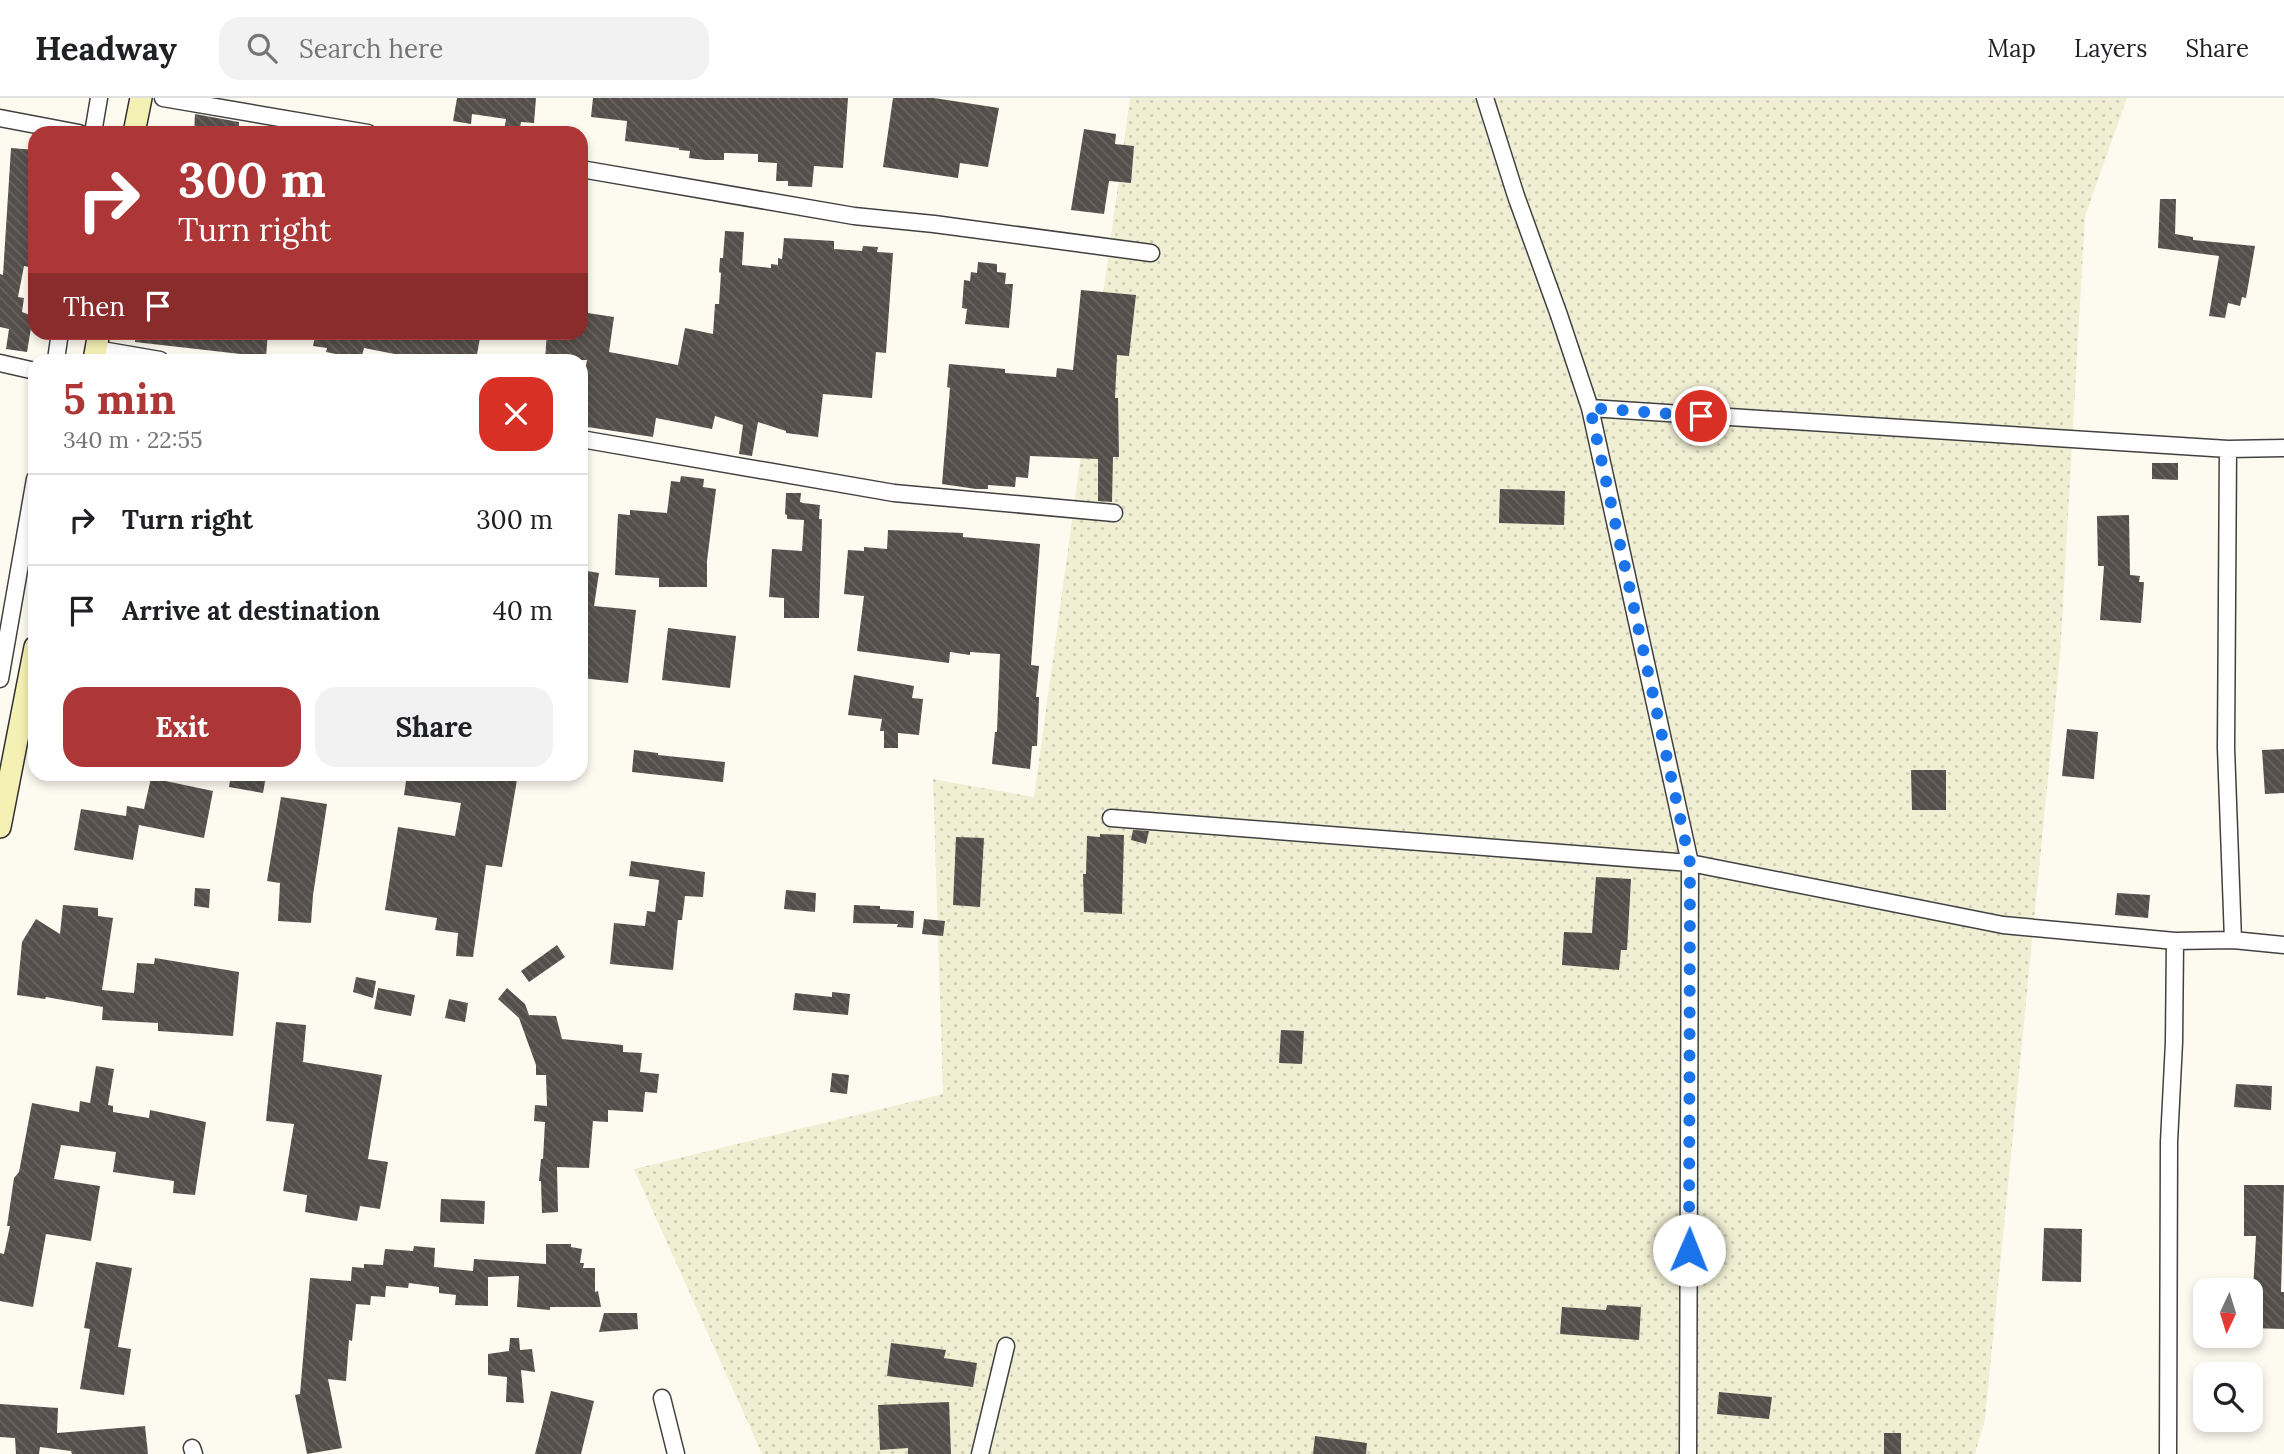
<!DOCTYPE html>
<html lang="en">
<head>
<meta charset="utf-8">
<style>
	body { margin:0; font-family:Lora,serif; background:#f2f2f2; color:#202124; height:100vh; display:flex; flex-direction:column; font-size:26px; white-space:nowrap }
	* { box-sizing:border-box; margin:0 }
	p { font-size:23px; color:#757577 }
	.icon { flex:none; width:38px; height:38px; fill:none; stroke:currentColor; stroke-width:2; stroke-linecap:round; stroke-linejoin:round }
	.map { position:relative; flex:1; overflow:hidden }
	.details { position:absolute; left:28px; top:256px; width:560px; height:427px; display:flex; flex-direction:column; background:#fff; border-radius:21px; box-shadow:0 4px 10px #0003 }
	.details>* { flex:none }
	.hud { position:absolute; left:28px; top:28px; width:560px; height:214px; border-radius:21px; box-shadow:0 4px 10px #0003; background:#ad3637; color:#fff; overflow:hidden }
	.needle { width:46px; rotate:184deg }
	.tools { position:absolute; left:2193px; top:1180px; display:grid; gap:14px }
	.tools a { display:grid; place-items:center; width:70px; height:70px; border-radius:14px; background:#fff; box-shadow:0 4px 10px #0003; font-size:35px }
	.pin { position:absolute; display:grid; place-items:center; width:60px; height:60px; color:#fff; margin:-30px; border:4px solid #fff; border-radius:50%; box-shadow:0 2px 7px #0007 }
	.me { position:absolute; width:77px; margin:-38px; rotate:1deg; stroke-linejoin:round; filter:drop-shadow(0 0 5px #0008) }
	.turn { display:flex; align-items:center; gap:24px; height:147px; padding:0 35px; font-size:32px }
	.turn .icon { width:91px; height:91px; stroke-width:2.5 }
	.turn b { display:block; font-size:49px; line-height:60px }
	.then { display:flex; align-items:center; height:66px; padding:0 35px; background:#0003; gap:14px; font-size:26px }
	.round { display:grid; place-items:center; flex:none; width:74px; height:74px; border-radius:21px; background:#f2f2f2 }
	.overview { display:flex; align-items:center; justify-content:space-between; height:119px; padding:0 35px }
	h1 { font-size:42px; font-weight:800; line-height:52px; color:#ad3637 }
	.primary-button { display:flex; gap:14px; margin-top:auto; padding:14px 35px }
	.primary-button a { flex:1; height:80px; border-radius:21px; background:#ad3637; color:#fff; font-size:28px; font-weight:800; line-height:80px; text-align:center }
	.primary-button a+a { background:#f2f2f2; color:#202124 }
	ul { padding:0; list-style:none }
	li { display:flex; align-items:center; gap:21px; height:91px; padding:0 35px; border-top:2px solid #e0e0e0 }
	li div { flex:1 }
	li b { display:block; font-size:26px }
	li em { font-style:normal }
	header { display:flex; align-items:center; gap:42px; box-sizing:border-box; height:98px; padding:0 35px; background:#fff; border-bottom:2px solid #e0e0e0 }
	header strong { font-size:33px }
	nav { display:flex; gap:38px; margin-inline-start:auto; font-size:24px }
	.search { width:490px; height:63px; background:#f2f2f2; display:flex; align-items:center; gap:18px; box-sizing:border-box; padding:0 24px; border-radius:21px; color:#757577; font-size:26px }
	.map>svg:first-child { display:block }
	.farmland { fill:url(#farmland-dots) }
	.building { fill:url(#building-back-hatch) }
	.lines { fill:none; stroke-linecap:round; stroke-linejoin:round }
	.minor-casing { stroke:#414141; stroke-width:19 }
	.secondary-casing { stroke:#303030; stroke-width:24 }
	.minor { stroke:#fff; stroke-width:16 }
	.secondary { stroke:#f5f0b3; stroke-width:21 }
	.route { stroke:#1a73e8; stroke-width:12; stroke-dasharray:0 21.6 }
</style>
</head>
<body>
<header>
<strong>Headway</strong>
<div class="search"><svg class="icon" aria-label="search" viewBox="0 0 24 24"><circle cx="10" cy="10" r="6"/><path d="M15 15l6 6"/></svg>Search here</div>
<nav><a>Map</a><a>Layers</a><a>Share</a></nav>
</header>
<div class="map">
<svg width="2284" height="1356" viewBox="0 0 2284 1356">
	<defs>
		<pattern id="farmland-dots" width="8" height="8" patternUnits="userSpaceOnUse" patternTransform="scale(1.75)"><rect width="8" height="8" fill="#f0efd3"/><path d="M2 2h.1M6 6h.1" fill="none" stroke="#cdccb4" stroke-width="1.8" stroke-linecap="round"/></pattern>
		<pattern id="building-back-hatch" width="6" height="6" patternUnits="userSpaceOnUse" patternTransform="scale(1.75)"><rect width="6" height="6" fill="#554f4b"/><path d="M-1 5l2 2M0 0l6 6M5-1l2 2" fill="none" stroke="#696461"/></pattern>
	</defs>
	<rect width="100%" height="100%" fill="#fdfbf0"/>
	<!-- farmland -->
	<path class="farmland" d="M1130,0H2127L2085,118L2060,558L1985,1321L1975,1356H762L634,1071L943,996L933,681L1034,699Z"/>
	<!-- building -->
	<path class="building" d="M457,0H536L534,25L521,24L519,35H516L504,33L506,21L472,16L471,26L453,23Z
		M593,0H848L843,70L814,68L812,89L788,88V83H776L777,65L758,64V56L728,55H724V62H706L689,60L690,53L679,52V50L625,43L627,23L591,19Z
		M893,0H934L999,10L988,69L960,65L958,80L883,69Z
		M195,16L239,24V35H194Z
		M1084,31L1116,36L1115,46L1134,48L1131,85L1109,83L1104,116L1071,112Z
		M11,50L35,52V162H31L29,169L24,168L18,199L24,200L22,214L33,218L27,254L6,251L9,231L0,229V176L3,177Z
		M2160,101H2176L2175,136L2193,139V142L2255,148L2246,200L2242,199L2240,208L2228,205L2225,220L2209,218L2219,158L2158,150Z
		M725,133L744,134L742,167L771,170V166L778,167V160L782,161L784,140L834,143V151L862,153L863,148L878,149L877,154L893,155L886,255L876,254L872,300L823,296L818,339L786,335V333L758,324L752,358L739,356L743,327L715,318L712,331L656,320L653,339L581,328V298L587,262H545L547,234H581V214L614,219L609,254L678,267L685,230L713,236L715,206H719L721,175L719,174L720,160H723Z
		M978,164L997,166V174L1006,175L1005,186H1013L1009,230L965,226L967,211L962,210L964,182L970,183L971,174L977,175Z
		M1081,192L1136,197L1129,258L1117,257L1115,300H1118L1119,359H1113L1112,404L1098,403V361L1030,358L1028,380L1016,379L1015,389L988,387V391H976L942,386L950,290L947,289L949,266L1005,271V275L1056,279L1057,270L1073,272Z
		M136,234H268L266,259L135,244Z
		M316,234H481L476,262H425L364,250L361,261L326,254L327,250L313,248Z
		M2152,365H2178V382L2152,381Z
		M681,378L704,381L703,389L716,391L707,463V489H659V480L615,477L618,416L630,417V412L667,415L671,383L680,384Z
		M1500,391L1565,393L1564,427L1499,425Z
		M786,395H801L800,404L803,405L820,407L819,421H822L819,520H784V500L769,499L772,451L802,453L804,422L787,421V417L785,416Z
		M2129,417L2130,477L2140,478L2139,484H2144L2141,525L2100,522L2104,468H2098L2097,418Z
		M888,432L963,435V439L1040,446L1031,567L1039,568L1036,599H1039L1038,626L1037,648H1032L1030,671L992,666L995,634H997L1000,556L970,554V557L950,554L949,565L857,553L864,498L844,496L848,452L864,453V449L887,451Z
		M581,472L599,475L594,508L636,512L628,585L581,580Z
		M668,530L736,538L730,590L662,582Z
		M854,577L914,588L912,600L923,601L919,637L898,635V650H884V633H880L882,621L848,617Z
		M2067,631L2098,634L2094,681L2062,678Z
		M2284,651V695L2265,696L2262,652Z
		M634,652L658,655V657L725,664L723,684L632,674Z
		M1911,672H1946V712H1912Z
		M231,676L266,678L263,695L229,689Z
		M407,676H518L502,769L486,767L473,859L456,858L458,835L435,832L437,820L385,812L398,729L455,738L461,705L404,697Z
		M151,680L213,693L204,740L139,727L133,762L74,752L81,711L126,718L127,708L144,711Z
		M281,699L327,706L313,797L311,825L278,823L280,785L267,783Z
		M1133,732L1149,733L1146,746L1131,742Z
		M1100,736L1124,737L1122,816L1084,814L1083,776H1086L1087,738L1100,739Z
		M956,739L984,740L980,809L953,807Z
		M631,763L705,774L703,799L685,798L682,822H678L673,872L610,866L614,825L645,828L647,813L655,814L659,782L629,778Z
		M1596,779L1631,781L1627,852H1621L1619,872L1562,867L1564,834L1592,835Z
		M195,790L210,791L209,810L194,808Z
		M786,792L816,795L815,814L784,811Z
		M2117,795L2150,797L2148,820L2115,817Z
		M63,807L98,810V818L113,820L102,892L134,895L137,865L154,866L155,860L239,874L233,938L158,933V925L102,922L103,909L46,899L45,901L17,897L22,844L36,821L60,836Z
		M854,807L880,808V811L914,813L913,830L897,829L898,826L853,825Z
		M924,821L945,823L943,838L922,836Z
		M557,847L565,859L529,884L521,873Z
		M356,879L376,883L373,900L353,894Z
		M378,890L415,897L411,918L374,911Z
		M507,890L525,906L529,917L556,918L562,941L623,947V954L642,955L640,974L659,976L657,995L645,994L643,1014L608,1012V1024L593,1023L589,1070L557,1069L558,1114L542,1115L541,1083H539L541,1061H543L545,1024L534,1023L535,1007L547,1008L546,977H536V967L519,920L498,901Z
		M832,894L850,896L848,917L793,912L795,895L832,899Z
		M449,901L468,905L465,924L445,920Z
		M276,924L306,927L303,964L382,977L368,1061L388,1064L380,1111L360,1108L357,1123L305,1114L307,1097L283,1093L294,1026L266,1023Z
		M1281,932L1304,933L1302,966L1279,965Z
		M96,968L114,971L108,1007L113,1008V1014L149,1020L150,1012L206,1024L195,1097L173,1095L174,1083L113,1074L116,1054L61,1047L54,1081L100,1088L91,1143L46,1136L33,1209L0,1203V1155L4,1156L10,1128H7L14,1080L19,1074L32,1005L79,1014L80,1003L90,1005Z
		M832,975L849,977L847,996L830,994Z
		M2236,986L2272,988L2271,1012L2234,1009Z
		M2244,1087H2284L2281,1194H2284V1231L2250,1230V1192H2253L2256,1138H2244Z
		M441,1101L485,1103L484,1126L440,1124Z
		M2044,1130L2082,1131L2081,1184L2042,1183Z
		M546,1146H571V1149L582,1151L580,1165H584L583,1170H595V1194L598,1193L601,1209H550V1212L517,1209L519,1178L488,1179V1208L455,1207L456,1197L439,1195V1189L409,1185L408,1190L386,1188L385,1199L371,1198L370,1207L356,1206L352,1243L349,1242L346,1283L328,1281L342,1350L307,1356L295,1297L300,1296L310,1180L351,1183L352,1169L364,1170V1166L383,1167L385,1151L413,1153L414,1148L435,1150L434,1169L473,1173L474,1161L546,1166Z
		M96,1164L132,1170L118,1249L131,1251L124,1297L80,1291L90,1231L84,1230Z
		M1607,1207L1641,1209L1639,1242L1560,1236L1562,1209L1606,1212Z
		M604,1215H637L638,1231L599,1234Z
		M510,1240H519L520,1252L532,1251L535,1274L521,1272L524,1305L506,1304L507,1279L488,1277V1256L509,1253Z
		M891,1245L946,1252L944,1260L977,1265L973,1289L887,1278Z
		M551,1293L594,1303L581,1356H535Z
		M1719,1294L1772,1299L1769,1321L1717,1316Z
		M949,1304L951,1356H908V1350L880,1352L878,1307Z
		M0,1306L58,1310L57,1335L145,1328L148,1356H72L71,1353L40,1349L39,1356H16L15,1340L0,1339Z
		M1884,1335H1901V1356H1884Z
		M1315,1338L1367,1345L1366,1356H1313Z"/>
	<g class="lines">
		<!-- minor casing -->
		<g class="minor-casing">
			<path id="minor" d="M163,0L368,35
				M1485,0L1516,98L1559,217L1590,310L1690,765L1688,1356
				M0,20L79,35
				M93,35L99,0
				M581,71L854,118L934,126L1151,155
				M96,251L160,262
				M56,262L60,234
				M0,265L35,273
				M1590,310L2228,351L2284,350
				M581,341L894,395L1114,415
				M2228,351L2226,650L2233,842
				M0,581L35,381
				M1111,720L1690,765L2003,827L2175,843L2233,842L2284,847
				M662,1300L676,1356
				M192,1350L194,1356
				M980,1356L1006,1248
				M2168,1356L2169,1044L2174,944L2175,843"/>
		</g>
		<!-- secondary casing -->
		<g class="secondary-casing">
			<path id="secondary" d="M134,35L141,0
				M94,262L99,234
				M0,729L35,549"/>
		</g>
		<!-- minor -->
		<use href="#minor" class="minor"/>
		<!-- secondary -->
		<use href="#secondary" class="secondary"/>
	</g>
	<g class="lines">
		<!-- route -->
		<path class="route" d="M1689,1152L1690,765L1590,310L1701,318"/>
	</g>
</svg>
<div class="tools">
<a><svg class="needle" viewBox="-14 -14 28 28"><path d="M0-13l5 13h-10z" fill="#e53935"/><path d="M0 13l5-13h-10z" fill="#757577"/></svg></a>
<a><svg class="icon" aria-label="search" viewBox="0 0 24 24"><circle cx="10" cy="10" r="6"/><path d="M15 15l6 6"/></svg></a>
</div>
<div class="pin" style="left:1701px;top:318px;background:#d93025"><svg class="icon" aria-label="arrive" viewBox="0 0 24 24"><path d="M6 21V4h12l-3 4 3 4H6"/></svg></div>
<svg class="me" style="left:1689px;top:1152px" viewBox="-20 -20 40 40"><circle r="19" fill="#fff"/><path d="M0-13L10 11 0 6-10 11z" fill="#1a73e8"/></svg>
<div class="hud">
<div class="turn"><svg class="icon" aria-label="right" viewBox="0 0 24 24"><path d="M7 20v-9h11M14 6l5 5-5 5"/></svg><div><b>300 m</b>Turn right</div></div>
<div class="then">Then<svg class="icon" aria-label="arrive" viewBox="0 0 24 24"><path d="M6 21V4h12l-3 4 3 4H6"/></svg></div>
</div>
<section class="details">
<div class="overview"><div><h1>5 min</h1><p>340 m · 22:55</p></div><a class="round" style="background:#d93025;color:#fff"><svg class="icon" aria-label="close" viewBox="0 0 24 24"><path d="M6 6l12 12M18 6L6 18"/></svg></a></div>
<ul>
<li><svg class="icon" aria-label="right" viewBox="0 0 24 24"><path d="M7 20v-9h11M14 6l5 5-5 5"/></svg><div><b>Turn right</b></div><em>300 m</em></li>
<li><svg class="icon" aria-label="arrive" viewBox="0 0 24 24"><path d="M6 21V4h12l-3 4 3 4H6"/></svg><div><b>Arrive at destination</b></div><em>40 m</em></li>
</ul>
<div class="primary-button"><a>Exit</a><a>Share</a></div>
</section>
</div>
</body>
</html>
